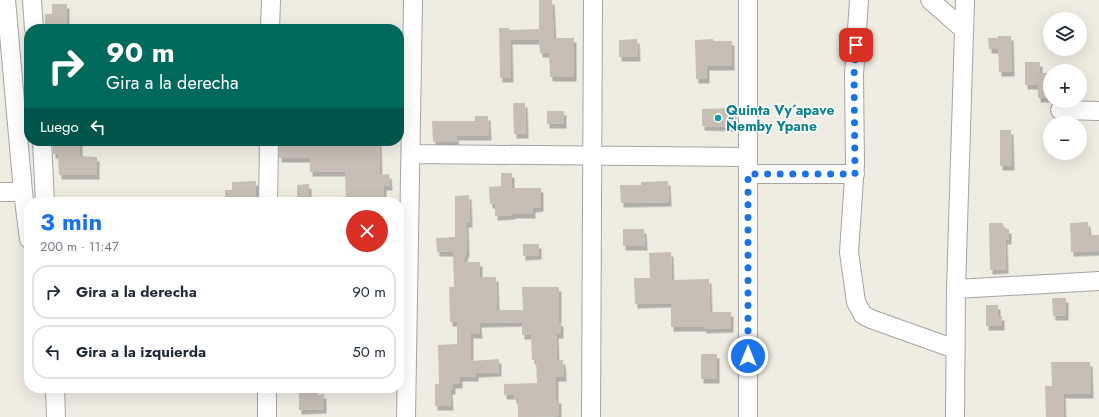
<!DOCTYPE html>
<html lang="es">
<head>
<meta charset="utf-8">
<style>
	body { margin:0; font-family:Jost,sans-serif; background:#f2f2f3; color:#1f2937; height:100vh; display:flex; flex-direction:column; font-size:15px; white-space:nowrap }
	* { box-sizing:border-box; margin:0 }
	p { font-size:13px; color:#747a83 }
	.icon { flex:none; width:22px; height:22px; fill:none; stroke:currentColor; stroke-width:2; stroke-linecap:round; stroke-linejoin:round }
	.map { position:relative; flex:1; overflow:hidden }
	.drawer { position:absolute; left:24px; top:197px; width:380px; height:196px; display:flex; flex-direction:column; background:#fff; border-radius:16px; box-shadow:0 4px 16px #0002 }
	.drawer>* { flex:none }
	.top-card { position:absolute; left:24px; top:24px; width:380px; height:122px; border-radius:16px; box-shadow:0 4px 16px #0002; background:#00695c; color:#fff; overflow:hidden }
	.tools { position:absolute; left:1043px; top:12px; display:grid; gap:8px }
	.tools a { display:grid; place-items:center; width:44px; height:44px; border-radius:50%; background:#fff; box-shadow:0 4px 16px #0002; font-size:20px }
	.pin { position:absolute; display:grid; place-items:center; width:34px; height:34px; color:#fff; margin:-17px; border-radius:8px; box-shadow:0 2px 6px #0006 }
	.me { position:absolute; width:44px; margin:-22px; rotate:0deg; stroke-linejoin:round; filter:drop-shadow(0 0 3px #0008) }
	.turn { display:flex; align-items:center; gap:14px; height:84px; padding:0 16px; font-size:18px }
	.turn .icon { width:52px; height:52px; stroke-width:2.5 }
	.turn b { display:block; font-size:28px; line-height:34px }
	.then { display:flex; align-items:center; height:38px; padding:0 16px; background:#0003; gap:8px; font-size:15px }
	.round { display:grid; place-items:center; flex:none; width:42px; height:42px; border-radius:21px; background:#f2f2f3 }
	.overview { display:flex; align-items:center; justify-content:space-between; height:68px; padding:0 16px }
	h1 { font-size:24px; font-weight:700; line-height:30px; color:#1a73e8 }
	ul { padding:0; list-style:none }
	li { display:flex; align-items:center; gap:12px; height:54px; margin:0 8px 6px; padding:0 8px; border:2px solid #e0e1e3; border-radius:16px }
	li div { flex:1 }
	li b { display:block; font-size:15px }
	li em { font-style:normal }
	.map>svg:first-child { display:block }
	.building { fill:#c7bfb5; filter:url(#shadow) }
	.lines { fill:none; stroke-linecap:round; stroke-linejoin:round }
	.minor-casing { stroke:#a4a4a4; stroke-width:20 }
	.minor { stroke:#fff; stroke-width:18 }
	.route { stroke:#1a73e8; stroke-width:7; stroke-dasharray:0 12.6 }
	.culture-dot { fill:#0f9aa8; stroke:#fff; stroke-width:1.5 }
	.labels { text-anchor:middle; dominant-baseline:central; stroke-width:3; stroke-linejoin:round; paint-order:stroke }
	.culture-label { font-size:14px; font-weight:bold; fill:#0d838f; stroke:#fff; text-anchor:start }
</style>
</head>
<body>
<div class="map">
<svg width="1099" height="417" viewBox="0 0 1099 417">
	<defs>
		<filter id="shadow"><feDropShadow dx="2.5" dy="4.5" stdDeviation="0" flood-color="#0004"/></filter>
	</defs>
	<rect width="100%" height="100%" fill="#efece2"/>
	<!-- building -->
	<path class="building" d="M539,0H552L554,38H574V77H550L549,53H540L539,40H510L511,78H500L499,28H509V30L539,29Z
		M52,4H67V25H45V14H52Z
		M998,36H1011L1012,72H999L998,49H989L988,38H998Z
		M637,39L638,57H619V40Z
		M713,39V41H732V66H707V79H696L695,40Z
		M1025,62H1040V73H1050V98H1038V85H1025Z
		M513,103H525L526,134H514Z
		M734,108V127L702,126V109Z
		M547,111H564V124H547Z
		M475,116H488L489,136H456L457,142H433L432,121H475Z
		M1000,130H1011L1012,166H1000Z
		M65,141H80V156L97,157V175H59L58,154H53V144L65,143Z
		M279,141H379L380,175L389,174L390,186H384V202H346L345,172H310V158H279Z
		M501,173H512V188H541V207L533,208V214H513V215L495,216V204H490L489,187L501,186Z
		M256,181V199L244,200V202H225V190H232V182Z
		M668,181L669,202L621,203L620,185H641V182Z
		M309,184V202H297V185Z
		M469,195L470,223H466L467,251L463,262H480V277H496L497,310H523L522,287H559V322H561V334H556L557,360H563L564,377H556V399H559V416L518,417V399H514V395H504V384L537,383L536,360H532L531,335H522V322L479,323L480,334H471V361L499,359V372L476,373V377H460V384H453V390H450L451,406H435V384H439L438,345L457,344V322H450L449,287H454L453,252H437L436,238L455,237V196Z
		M1088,222L1089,235H1099V251L1071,252L1070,223Z
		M989,223H1003L1004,229H1009V240H1005L1006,269L990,270Z
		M623,229H644L645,246H623Z
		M523,244H539V255L523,256Z
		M671,252L672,280L709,279L710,312H731V328L704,329V327H671V303L635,304L634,278H650L649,253Z
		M1052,298H1066V316H1053Z
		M986,305H998V316H1002V326H986Z
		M701,354H717V379H701Z
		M1051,362H1090L1091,394H1063L1064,417H1046L1045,386H1052Z
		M299,393H318V395L324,394V409L299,410Z"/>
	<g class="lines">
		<!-- minor casing -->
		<g class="minor-casing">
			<path id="minor" d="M6,0L23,192L29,239
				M32,0L34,29
				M748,0V417
				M859,0L854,75L855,164L849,252L856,302L863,315L871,319L955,349
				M930,0L964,30
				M270,29L271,0
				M1060,110L1099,111
				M42,141L45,202
				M411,154L747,157
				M748,174H855
				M0,192H23
				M268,202L269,141
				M956,289L1099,281
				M55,388L56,417
				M267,417V388
				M406,417L413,0
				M591,417L593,0
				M955,417L956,289L965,0"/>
		</g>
		<!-- minor -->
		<use href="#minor" class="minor"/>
	</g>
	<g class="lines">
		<!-- route -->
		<path class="route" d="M748,356V174H855L854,75L856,45"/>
	</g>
	<!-- markers -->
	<circle class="culture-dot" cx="718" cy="118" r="4"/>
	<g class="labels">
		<!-- culture labels -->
		<g class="culture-label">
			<text x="726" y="110">Quinta Vy´apave<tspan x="726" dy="16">Ñemby Ypane</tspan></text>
		</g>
	</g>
</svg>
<div class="tools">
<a><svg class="icon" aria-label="layers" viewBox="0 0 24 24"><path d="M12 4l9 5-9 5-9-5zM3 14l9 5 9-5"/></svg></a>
<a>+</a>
<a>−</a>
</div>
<div class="pin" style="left:856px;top:45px;background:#d93025"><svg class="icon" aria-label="arrive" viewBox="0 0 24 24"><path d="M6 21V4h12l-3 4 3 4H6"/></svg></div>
<svg class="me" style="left:748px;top:356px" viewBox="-20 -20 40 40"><circle r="17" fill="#1a73e8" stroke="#fff" stroke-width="3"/><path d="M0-11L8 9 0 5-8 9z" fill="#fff"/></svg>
<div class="top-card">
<div class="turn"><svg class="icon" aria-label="right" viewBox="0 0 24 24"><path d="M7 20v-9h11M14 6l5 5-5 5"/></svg><div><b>90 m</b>Gira a la derecha</div></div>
<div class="then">Luego<svg class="icon" aria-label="left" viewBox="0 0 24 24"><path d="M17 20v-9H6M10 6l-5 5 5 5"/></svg></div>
</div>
<section class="drawer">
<div class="overview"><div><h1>3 min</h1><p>200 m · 11:47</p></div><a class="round" style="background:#d93025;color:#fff"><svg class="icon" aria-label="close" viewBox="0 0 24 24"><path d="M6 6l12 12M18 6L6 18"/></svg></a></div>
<ul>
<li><svg class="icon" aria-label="right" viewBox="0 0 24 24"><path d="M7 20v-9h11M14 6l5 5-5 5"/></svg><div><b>Gira a la derecha</b></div><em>90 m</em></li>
<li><svg class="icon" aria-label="left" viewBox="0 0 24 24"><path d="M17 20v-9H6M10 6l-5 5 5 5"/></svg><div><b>Gira a la izquierda</b></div><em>50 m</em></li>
</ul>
</section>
</div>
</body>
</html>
